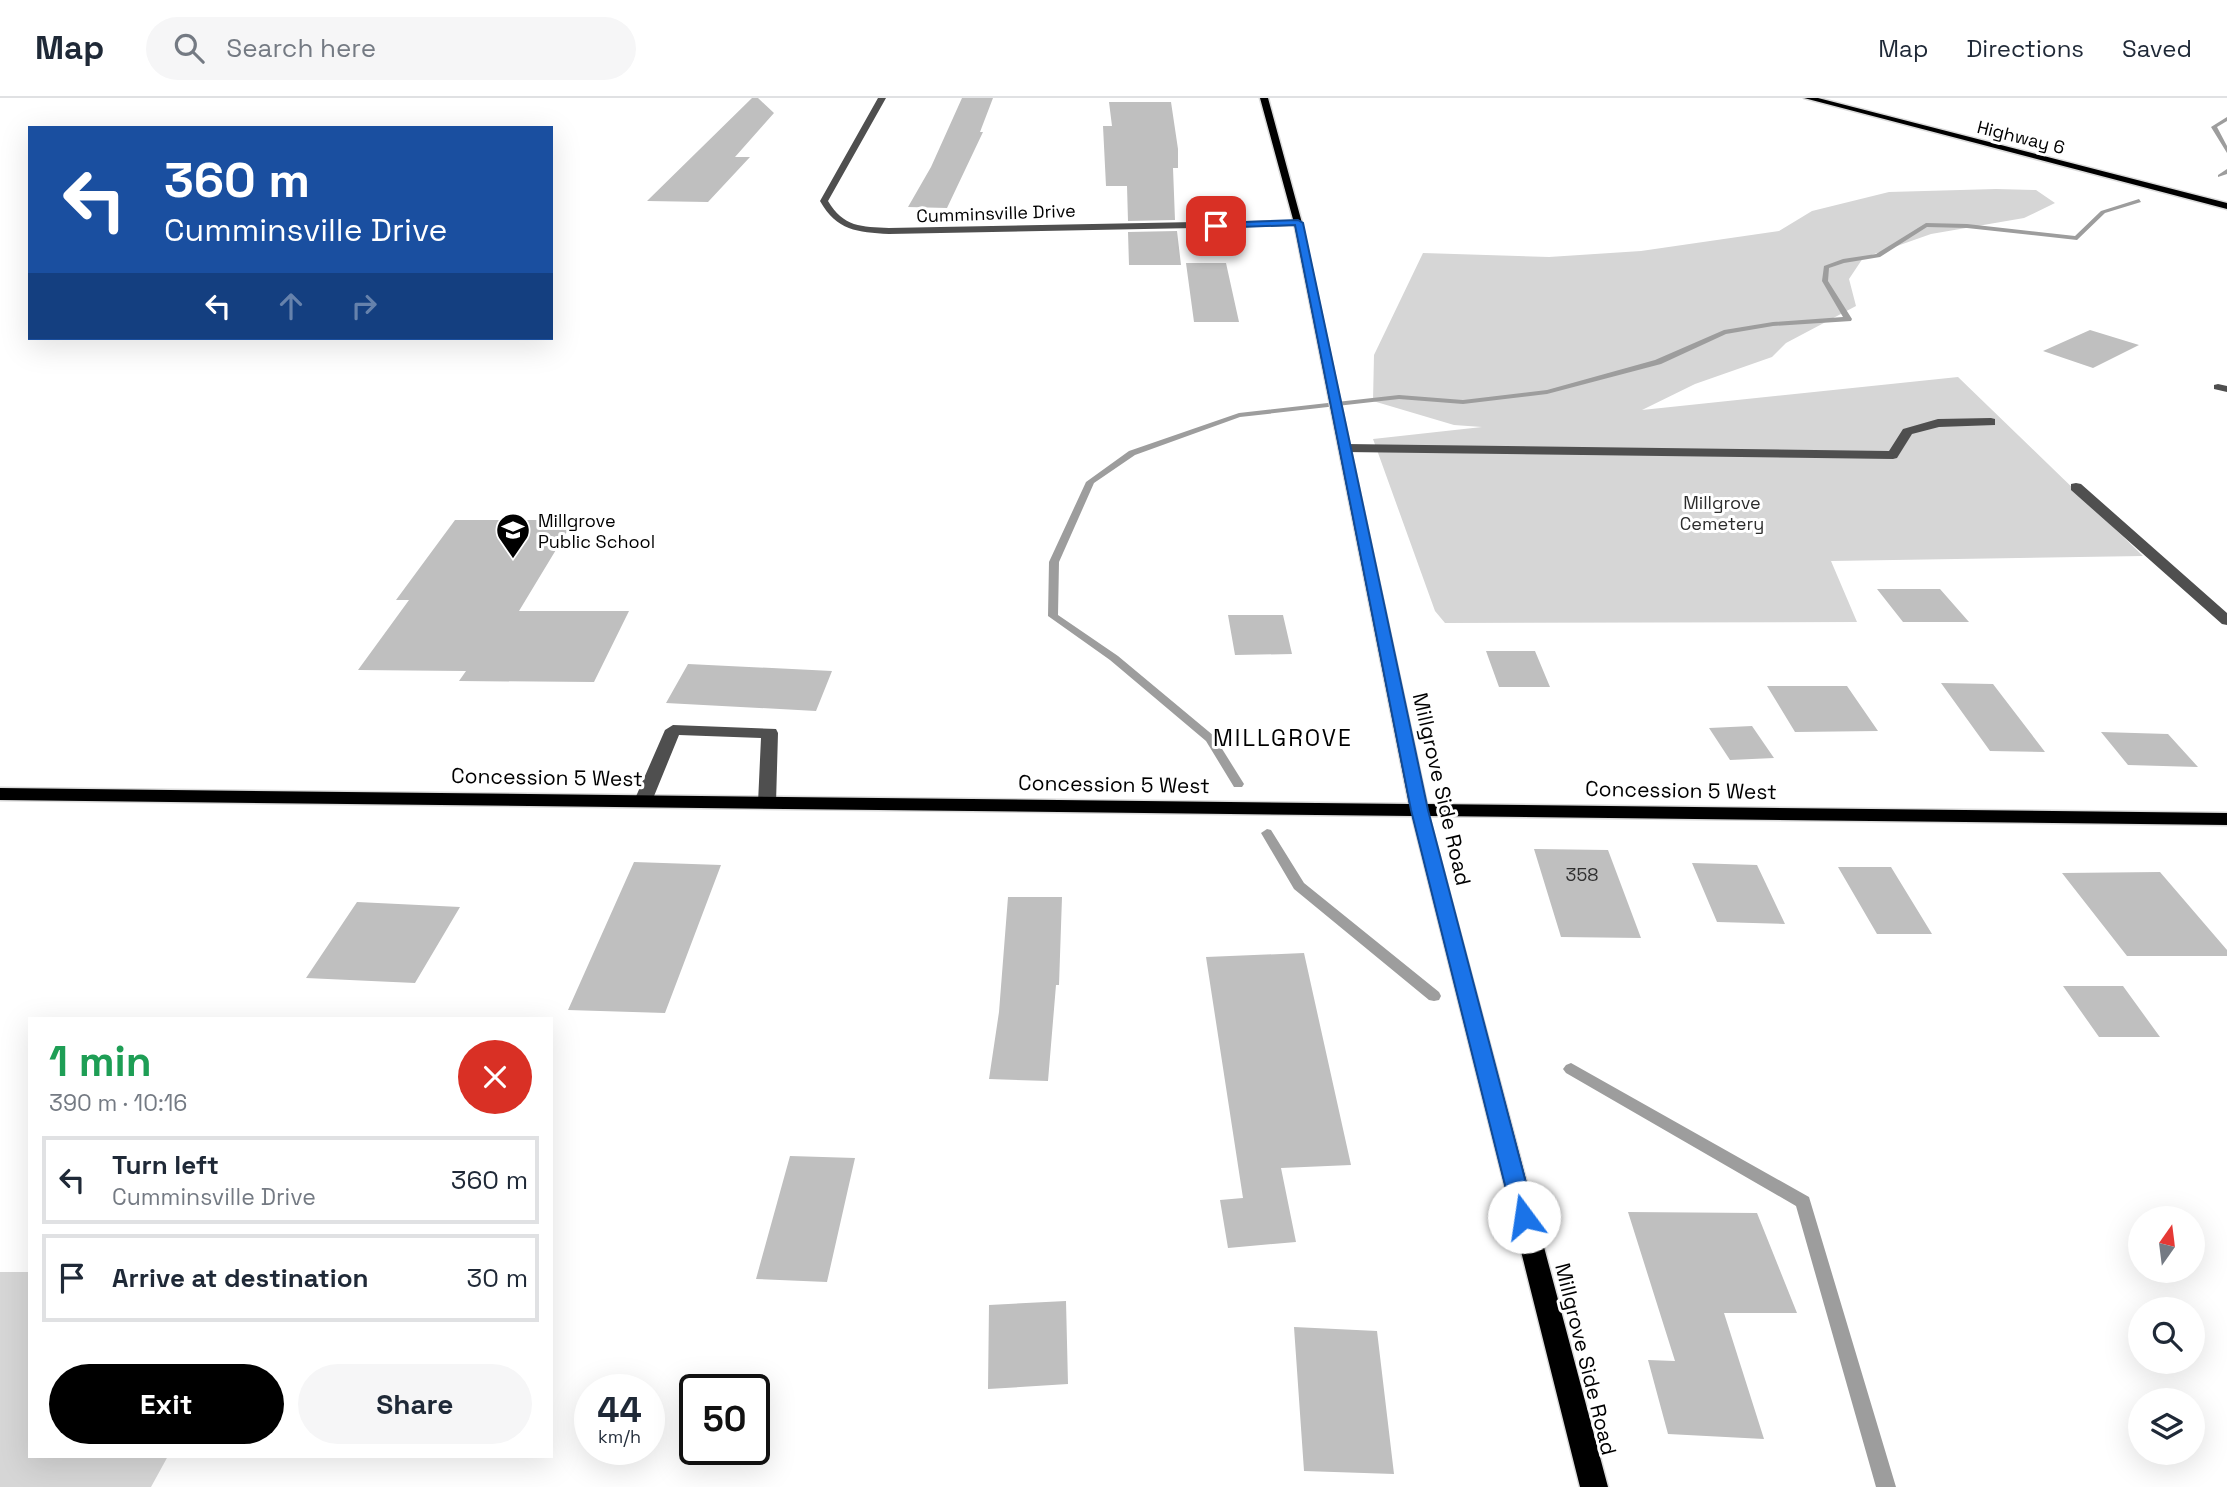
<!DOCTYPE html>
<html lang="en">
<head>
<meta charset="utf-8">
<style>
	body { margin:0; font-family:"Space Grotesk",sans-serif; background:#f6f6f7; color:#1f2937; height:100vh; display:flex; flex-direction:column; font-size:26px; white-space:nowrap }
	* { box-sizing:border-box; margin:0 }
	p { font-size:23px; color:#747a83 }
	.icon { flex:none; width:38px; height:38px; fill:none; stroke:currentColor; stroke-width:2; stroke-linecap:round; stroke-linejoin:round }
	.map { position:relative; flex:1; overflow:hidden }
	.sheet { position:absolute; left:28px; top:919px; width:525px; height:441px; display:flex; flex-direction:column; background:#fff; border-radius:0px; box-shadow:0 7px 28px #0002 }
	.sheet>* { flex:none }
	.banner { position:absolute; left:28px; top:28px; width:525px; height:214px; border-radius:0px; box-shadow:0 7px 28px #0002; background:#1a4fa0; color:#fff; overflow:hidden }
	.needle { width:46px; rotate:14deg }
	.fabs { position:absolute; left:2128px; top:1108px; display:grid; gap:14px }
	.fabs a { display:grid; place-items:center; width:77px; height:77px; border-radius:50%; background:#fff; box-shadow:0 7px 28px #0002; font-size:35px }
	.speed { position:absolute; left:574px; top:1276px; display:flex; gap:14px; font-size:35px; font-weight:700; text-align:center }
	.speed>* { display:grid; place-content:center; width:91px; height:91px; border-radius:50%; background:#fff; box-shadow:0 7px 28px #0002; line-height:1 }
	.speed small { font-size:18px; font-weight:400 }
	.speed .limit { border:4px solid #111; border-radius:10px; background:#fff; color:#111 }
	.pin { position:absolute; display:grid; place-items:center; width:60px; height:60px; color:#fff; margin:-30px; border-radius:14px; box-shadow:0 4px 10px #0006 }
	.me { position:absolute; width:77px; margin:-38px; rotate:346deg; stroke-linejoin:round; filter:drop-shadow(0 0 5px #0008) }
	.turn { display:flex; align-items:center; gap:24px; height:147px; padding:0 21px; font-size:32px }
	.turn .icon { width:91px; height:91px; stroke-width:2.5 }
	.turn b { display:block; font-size:49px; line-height:60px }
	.lanes { display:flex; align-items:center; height:66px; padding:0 21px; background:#0003; justify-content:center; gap:35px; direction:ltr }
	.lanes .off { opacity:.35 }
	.round { display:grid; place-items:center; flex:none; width:74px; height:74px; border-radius:37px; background:#f6f6f7 }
	.summary { display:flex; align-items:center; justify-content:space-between; height:119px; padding:0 21px }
	h1 { font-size:42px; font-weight:800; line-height:52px; color:#1e9e55 }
	.primary-button { display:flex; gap:14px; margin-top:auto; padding:14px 21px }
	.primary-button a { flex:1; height:80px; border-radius:42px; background:#000; color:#fff; font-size:28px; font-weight:800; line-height:80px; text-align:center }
	.primary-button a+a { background:#f6f6f7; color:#1f2937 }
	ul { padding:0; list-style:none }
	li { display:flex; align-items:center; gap:21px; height:88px; margin:0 14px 10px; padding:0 7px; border:4px solid #e0e1e3; border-radius:0px }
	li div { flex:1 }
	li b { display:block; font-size:26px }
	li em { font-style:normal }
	header { display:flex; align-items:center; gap:42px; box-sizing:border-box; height:98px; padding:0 35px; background:#fff; border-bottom:2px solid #e0e1e3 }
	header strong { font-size:33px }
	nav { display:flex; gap:38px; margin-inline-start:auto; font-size:24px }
	.search { width:490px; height:63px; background:#f6f6f7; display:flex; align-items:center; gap:18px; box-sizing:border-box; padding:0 24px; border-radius:38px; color:#747a83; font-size:26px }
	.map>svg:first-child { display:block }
	.green { fill:#d6d6d6 }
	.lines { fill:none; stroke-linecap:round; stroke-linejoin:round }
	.stream { fill:#9d9d9d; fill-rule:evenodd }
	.building { fill:#bfbfbf }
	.major-casing { stroke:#dbdbdb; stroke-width:3 }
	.highway-casing { stroke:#dbdbdb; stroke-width:3 }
	.minor { fill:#4f4f4f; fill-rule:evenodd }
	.major { fill:#000; fill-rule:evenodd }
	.highway { fill:#000; fill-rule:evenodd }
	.route { fill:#1a73e8; stroke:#114b97; stroke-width:2 }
	.labels { text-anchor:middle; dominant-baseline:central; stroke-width:6; stroke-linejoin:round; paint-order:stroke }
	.far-street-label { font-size:18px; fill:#000; stroke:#fff }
	.far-park-label { font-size:18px; fill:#2d2d2d; stroke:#fff }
	.far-poi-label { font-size:18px; fill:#000; stroke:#fff; text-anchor:start }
	.number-label { font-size:18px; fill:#303030 }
	.street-label { font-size:21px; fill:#000; stroke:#fff }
	.neighbourhood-label { font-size:23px; letter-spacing:2px; fill:#000; stroke:#fff }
</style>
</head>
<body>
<header>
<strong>Map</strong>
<div class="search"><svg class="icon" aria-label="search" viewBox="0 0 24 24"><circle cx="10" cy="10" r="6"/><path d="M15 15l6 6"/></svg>Search here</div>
<nav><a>Map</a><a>Directions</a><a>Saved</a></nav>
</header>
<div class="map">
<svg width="2227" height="1389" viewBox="0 0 2227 1389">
	<rect width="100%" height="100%" fill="#fff"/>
	<!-- green -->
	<path class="green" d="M1996,91L2036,92L2055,105L2024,120L1931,136L1863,160L1849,181L1856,208L1786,245L1772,259L1695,286L1642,312L1958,279L2143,458L1831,463L1857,524L1445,525L1435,513L1373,341L1482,329L1454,327L1373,303L1374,257L1423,155L1549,159L1641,153L1779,133L1812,113L1889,94Z
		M0,1174H30V1358H168L151,1389H0Z"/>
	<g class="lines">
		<!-- stream -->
		<path class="stream" d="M2227,19V23L2217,29L2227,48V55L2211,29Z
			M2227,71V76L2218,79V77Z
			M2139,101L2141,104L2105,115L2077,142L1967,130L1927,129L1880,159L1844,165L1829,170L1828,183L1852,221L1851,223L1773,228L1726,236L1661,266L1547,296L1463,306L1399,301L1240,319L1135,357L1094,385L1059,464L1058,517L1118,558L1214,638L1244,686L1242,689H1234L1206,643L1110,562L1048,518L1049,464L1086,384L1129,353L1239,315L1399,297L1463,302L1547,292L1655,262L1724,232L1773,224L1843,219L1822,183L1824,168L1843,161L1876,156L1926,125L1967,126L2075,138L2101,113Z
			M1267,731L1271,732L1304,785L1439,894L1441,898L1439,902L1434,903L1429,902L1294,791L1261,735Z
			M1571,965L1809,1099L1896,1389H1876L1796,1108L1566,975L1563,971L1566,967Z"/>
	</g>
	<!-- building -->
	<path class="building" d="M752,0H758L774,15L735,59H750L708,104L647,103Z
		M962,0H993L980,34H983L947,110L908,109L931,69Z
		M1109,4H1171L1178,51V70H1173L1175,122L1128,123L1127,88H1106L1103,28H1112Z
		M1177,133L1181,167H1129L1128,134Z
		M1186,165H1226L1239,224H1194Z
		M2090,232L2139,247L2093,270L2043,253Z
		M455,422H574L519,513H629L594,584L459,583L466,573L358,572L409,502H396Z
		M1877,491H1940L1969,524H1903Z
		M1228,517H1283L1292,556L1235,557Z
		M1486,553H1535L1550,589H1499Z
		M688,566L832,573L816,613L666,605Z
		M1941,585L1993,586L2045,654L1990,653Z
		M1767,588H1847L1878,633L1795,634Z
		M1752,628L1774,660L1730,662L1709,630Z
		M2101,634L2168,636L2198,669L2128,667Z
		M1534,751L1608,752L1641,840L1561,839Z
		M634,764L721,767L665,915L568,912Z
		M1692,765L1757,767L1785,826L1717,824Z
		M1838,769H1891L1932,836H1877Z
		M2160,774L2227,852V858H2127L2062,775Z
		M1008,799H1062L1059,887H1056L1048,983L989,981L999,914Z
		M357,804L460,809L415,885L306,880Z
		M1304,855L1351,1067L1281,1070L1296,1144L1228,1150L1220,1102L1243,1100L1206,859Z
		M2063,888H2123L2160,939H2099Z
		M790,1058L855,1060L827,1184L756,1181Z
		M1628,1114L1757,1115L1797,1215H1724L1764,1341L1668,1336L1648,1262L1675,1263Z
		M1066,1203L1068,1286L988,1291L989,1207Z
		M1294,1229L1377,1233L1394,1376L1304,1373Z"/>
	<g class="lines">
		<!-- major casing -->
		<g class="major-casing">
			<path id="major" d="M1260,0H1268L1302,125L1427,706L2227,715V727L1429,718L1608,1389H1580L1412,718L0,702V690L1409,706L1294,125Z"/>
		</g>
		<!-- highway casing -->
		<g class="highway-casing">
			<path id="highway" d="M1804,0H1818L2227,105V111Z"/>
		</g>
		<!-- minor -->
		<path class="minor" d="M878,0H886L828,103C843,129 862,129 889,130L1298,122L1302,125L1298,128L889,136C857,134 837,133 820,103Z
			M2218,286L2227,288V294L2214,291V287Z
			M1991,320L1995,321V327L1939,329L1912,336L1897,360L1893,361L1345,354L1339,350L1345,346L1889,353L1903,331L1938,321Z
			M2076,385L2081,386L2227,515V527L2222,526L2071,392V386Z
			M673,627L776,631L778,635L776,705L773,709H761L758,705L761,640L679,637L652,703L649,707H637L634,703L665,632Z"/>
		<!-- major -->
		<use href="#major" class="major"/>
		<!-- highway -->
		<use href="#highway" class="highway"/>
	</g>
	<!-- route -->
	<path class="route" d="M1298,122L1303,125L1428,712L1535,1119L1532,1126L1524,1129L1517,1126L1513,1119L1411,712L1295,127L1216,130L1212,128L1216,125Z"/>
	<!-- icons -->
	<defs>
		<g id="school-pin" transform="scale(1.75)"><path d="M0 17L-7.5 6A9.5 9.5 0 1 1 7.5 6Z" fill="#000" stroke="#fff"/><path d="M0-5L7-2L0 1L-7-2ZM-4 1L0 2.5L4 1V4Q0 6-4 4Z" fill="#fff"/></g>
	</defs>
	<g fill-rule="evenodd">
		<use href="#school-pin" x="513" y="432"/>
	</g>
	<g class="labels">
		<!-- far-street labels -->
		<g class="far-street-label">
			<text transform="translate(2021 39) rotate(14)">Highway 6</text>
			<text transform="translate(996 115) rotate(-2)">Cumminsville Drive</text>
		</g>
		<!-- far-park labels -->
		<g class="far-park-label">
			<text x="1722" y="404">Millgrove<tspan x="1722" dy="21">Cemetery</tspan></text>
		</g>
		<!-- far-poi labels -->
		<g class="far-poi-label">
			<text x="538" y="422">Millgrove<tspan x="538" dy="21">Public School</tspan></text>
		</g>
		<!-- number labels -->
		<g class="number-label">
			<text x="1582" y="776">358</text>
		</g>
		<!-- street labels -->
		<g class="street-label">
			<text transform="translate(547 679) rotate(1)">Concession 5 West</text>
			<text transform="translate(1114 686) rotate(1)">Concession 5 West</text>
			<text transform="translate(1442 691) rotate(77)">Millgrove Side Road</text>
			<text transform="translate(1681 692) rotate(1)">Concession 5 West</text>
			<text transform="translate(1586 1261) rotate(76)">Millgrove Side Road</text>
		</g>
		<!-- neighbourhood labels -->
		<g class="neighbourhood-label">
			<text x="1283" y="640">MILLGROVE</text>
		</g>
	</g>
</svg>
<div class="fabs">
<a><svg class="needle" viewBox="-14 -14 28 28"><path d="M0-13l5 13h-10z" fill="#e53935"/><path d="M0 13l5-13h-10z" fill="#747a83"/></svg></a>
<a><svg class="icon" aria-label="search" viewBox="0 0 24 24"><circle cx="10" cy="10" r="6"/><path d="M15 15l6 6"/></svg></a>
<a><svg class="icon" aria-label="layers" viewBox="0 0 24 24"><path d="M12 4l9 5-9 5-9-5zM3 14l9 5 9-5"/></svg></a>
</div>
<div class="speed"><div>44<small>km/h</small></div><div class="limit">50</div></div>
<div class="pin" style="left:1216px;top:128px;background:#d93025"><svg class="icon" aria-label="arrive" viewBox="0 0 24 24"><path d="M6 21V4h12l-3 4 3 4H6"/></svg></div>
<svg class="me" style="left:1524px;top:1119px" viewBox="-20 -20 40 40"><circle r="19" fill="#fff"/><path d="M0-13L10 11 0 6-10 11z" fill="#1a73e8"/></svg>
<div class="banner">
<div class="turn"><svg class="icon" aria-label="left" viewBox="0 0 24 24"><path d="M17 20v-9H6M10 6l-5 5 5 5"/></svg><div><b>360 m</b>Cumminsville Drive</div></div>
<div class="lanes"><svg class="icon" aria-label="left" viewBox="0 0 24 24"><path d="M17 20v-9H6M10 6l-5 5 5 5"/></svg><svg class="icon off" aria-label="ahead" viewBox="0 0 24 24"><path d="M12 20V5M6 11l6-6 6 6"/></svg><svg class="icon off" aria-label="right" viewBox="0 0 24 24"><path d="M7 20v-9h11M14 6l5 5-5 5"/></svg></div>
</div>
<section class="sheet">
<div class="summary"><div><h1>1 min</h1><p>390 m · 10:16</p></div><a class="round" style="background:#d93025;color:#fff"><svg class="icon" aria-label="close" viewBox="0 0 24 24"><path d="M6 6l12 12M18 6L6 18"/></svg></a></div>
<ul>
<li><svg class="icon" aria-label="left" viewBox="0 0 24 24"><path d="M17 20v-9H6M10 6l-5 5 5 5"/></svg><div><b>Turn left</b><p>Cumminsville Drive</p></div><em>360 m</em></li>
<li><svg class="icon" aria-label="arrive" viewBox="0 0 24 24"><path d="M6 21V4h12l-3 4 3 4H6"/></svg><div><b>Arrive at destination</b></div><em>30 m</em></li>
</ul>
<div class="primary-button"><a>Exit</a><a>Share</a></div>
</section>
</div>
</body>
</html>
